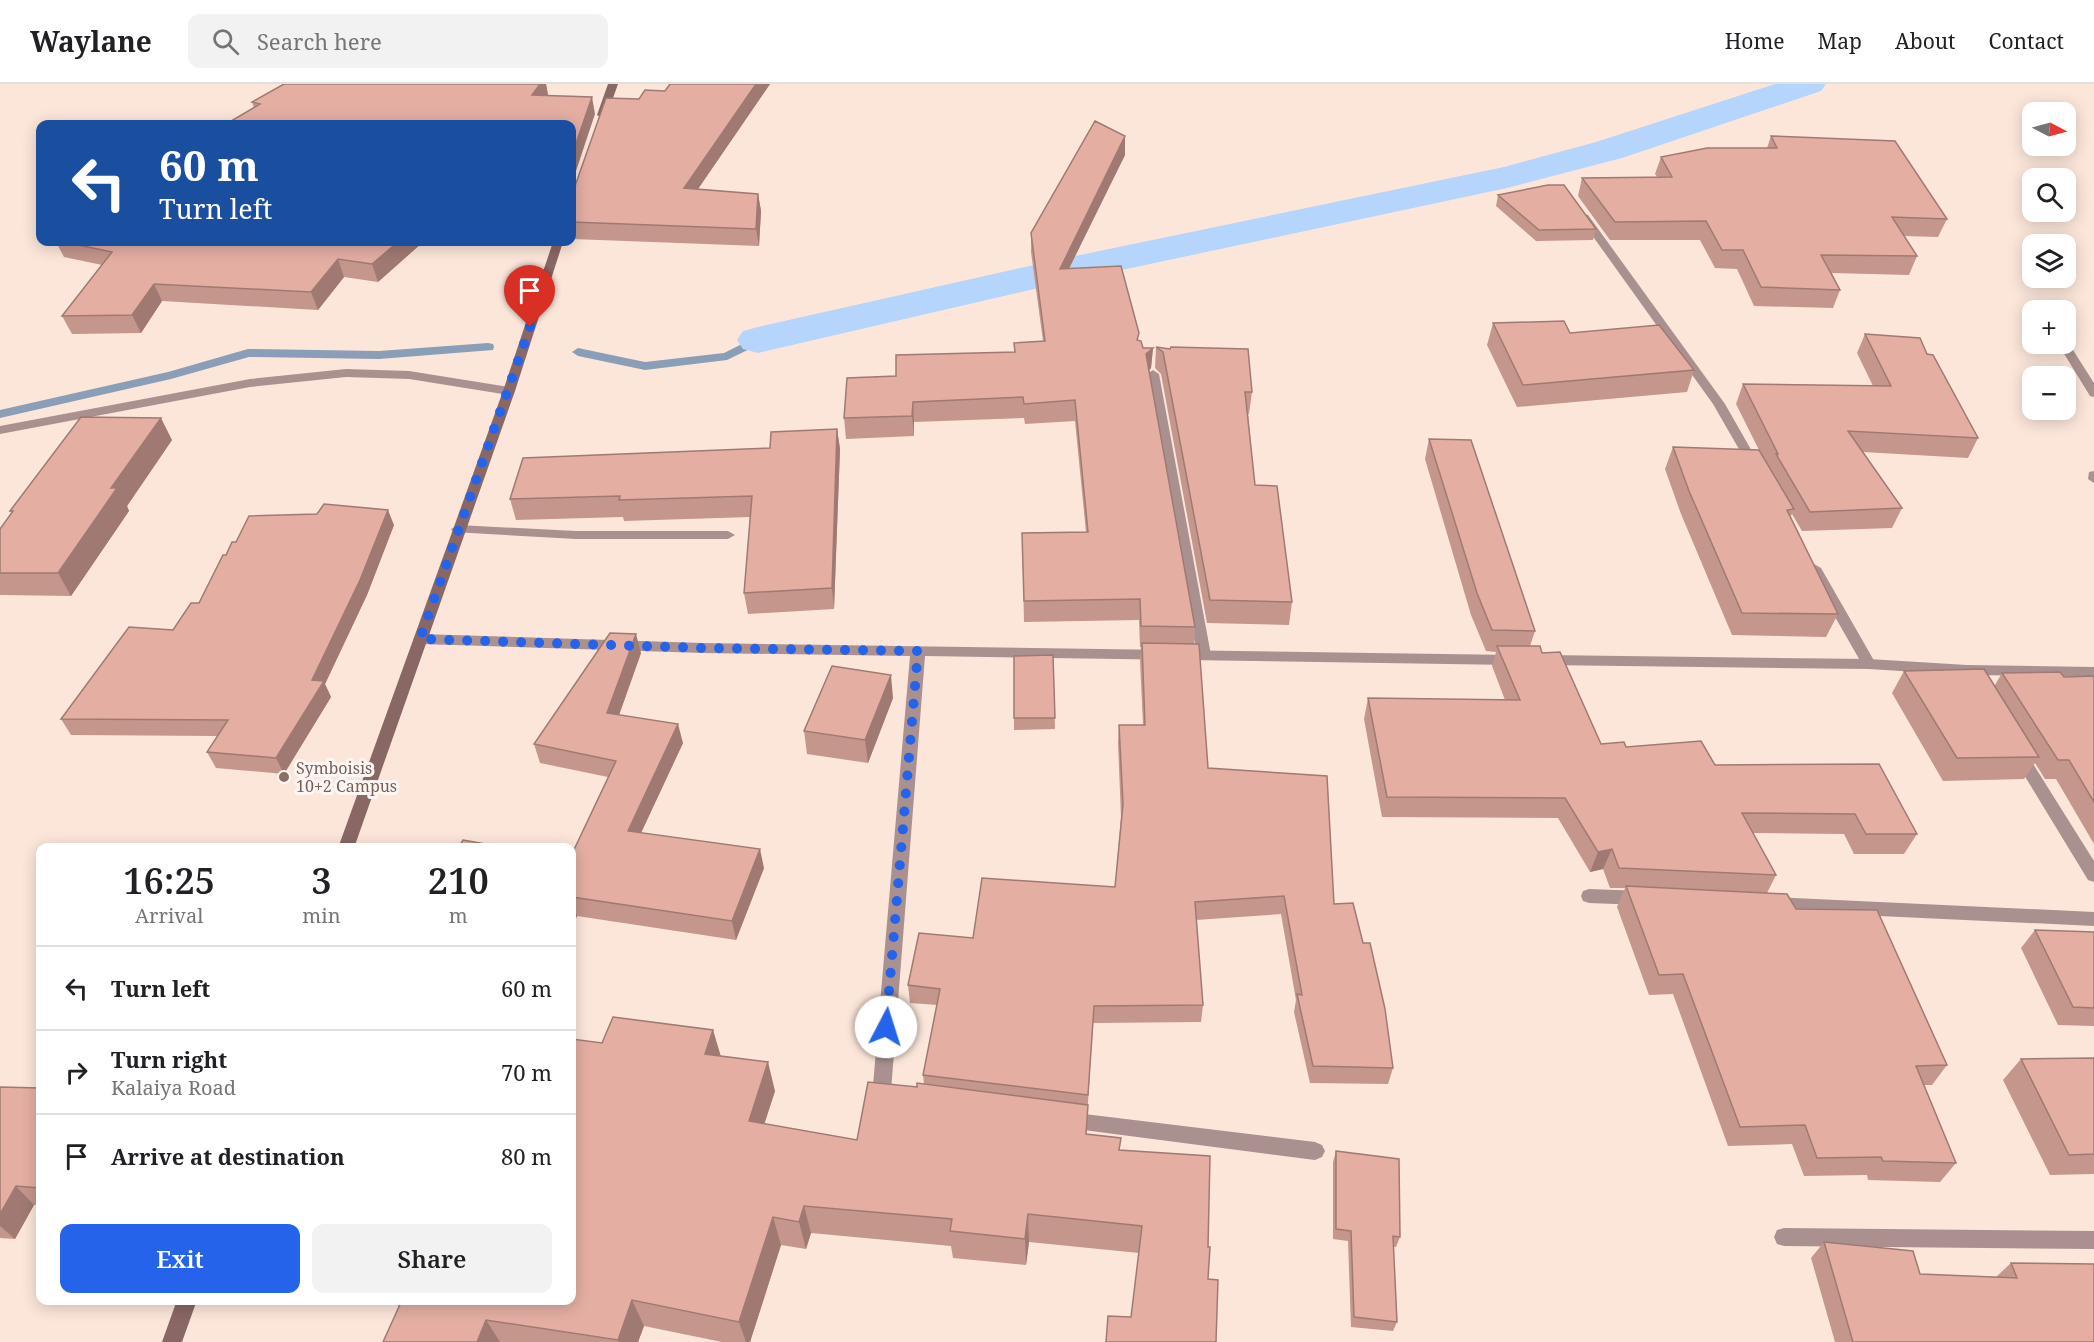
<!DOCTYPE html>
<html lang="en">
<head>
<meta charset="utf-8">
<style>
	body { margin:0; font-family:"Noto Serif",serif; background:#f2f2f2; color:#202124; height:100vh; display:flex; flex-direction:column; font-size:22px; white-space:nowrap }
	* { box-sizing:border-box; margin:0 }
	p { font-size:20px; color:#757577 }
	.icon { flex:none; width:33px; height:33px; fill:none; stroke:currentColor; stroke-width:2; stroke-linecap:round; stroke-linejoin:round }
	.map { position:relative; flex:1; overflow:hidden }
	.sheet { position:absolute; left:36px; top:759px; width:540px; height:462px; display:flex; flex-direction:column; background:#fff; border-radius:12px; box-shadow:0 3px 15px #0003 }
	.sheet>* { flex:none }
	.banner { position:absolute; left:36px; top:36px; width:540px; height:126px; border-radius:12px; box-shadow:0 3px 15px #0003; background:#1a4fa0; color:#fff; overflow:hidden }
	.needle { width:39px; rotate:96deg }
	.controls { position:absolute; left:2022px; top:18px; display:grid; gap:12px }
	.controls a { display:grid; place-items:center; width:54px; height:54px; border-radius:12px; background:#fff; box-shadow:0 3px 15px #0003; font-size:30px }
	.pin { position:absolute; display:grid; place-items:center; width:51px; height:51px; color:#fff; margin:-62px -26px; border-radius:50% 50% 50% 0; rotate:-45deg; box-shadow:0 0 6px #0007 }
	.pin .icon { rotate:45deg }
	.me { position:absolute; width:66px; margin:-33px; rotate:5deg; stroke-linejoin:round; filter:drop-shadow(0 0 4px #0008) }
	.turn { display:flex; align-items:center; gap:21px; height:126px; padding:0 24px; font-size:27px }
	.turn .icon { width:78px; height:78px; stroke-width:2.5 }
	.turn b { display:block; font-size:42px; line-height:51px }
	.eta { display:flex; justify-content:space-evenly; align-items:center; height:102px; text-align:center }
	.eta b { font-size:36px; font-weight:600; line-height:42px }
	.cta { display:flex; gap:12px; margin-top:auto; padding:12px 24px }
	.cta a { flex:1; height:69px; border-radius:12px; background:#2563eb; color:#fff; font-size:24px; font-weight:600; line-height:69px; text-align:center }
	.cta a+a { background:#f2f2f2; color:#202124 }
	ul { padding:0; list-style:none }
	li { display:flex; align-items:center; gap:18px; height:84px; padding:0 24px; border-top:2px solid #e0e0e0 }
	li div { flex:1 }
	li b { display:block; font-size:22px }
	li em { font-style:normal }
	header { display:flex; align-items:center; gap:36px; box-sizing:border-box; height:84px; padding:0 30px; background:#fff; border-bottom:2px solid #e0e0e0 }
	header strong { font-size:28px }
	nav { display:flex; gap:33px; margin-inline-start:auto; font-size:21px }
	.search { width:420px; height:54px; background:#f2f2f2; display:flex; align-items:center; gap:15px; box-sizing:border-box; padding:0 21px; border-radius:12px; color:#757577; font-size:22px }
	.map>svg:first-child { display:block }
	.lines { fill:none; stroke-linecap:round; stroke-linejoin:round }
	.stream { fill:#8a9eb8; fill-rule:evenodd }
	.canal { fill:#b5d5fd; fill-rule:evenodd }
	.lane { fill:#aa9190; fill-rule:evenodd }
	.street { fill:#aa9190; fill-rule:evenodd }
	.secondary { fill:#896765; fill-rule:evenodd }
	.wall { fill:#c4968c }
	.shaded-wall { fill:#a07a72 }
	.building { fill:#e4aea3; stroke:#a07a72; stroke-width:1.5 }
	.route { stroke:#2563eb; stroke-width:10; stroke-dasharray:0 18 }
	.education-dot { fill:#8d6e63; stroke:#fcf7f5; stroke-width:2 }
	.labels { text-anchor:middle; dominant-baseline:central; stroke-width:6; stroke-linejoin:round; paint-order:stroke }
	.education-label { font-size:16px; fill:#785e54; stroke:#fcf7f5; text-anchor:start }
</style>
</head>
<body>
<header>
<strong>Waylane</strong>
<div class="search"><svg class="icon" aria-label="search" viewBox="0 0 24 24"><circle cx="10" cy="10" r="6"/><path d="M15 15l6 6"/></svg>Search here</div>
<nav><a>Home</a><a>Map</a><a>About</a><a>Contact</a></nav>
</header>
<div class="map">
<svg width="2094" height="1258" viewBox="0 0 2094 1258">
	<rect width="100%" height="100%" fill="#fce6da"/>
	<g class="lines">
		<!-- stream -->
		<path class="stream" d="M758,252L764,256L762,259L727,276L645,286L578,272L572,268L578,264L645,278L724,269Z
			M488,259L493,260L494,263L493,266L379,275L249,273L171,295L0,334V326L168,288L248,265L379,267Z"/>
		<!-- canal -->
		<path class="canal" d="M1775,0H1826L1821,7L1622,74L1507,104L1056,200L758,269L743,265L737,256L743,247L758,243L1056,176L1504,83L1596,58Z"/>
		<!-- lane -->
		<path class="lane" d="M1584,130L1588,131L1725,320L1761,383L1759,386H1751L1713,320L1579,133Z
			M1153,286L1159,290L1211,571L1204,576L1197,571L1147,290Z
			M1814,480L1821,484L1876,580L1874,584L1869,585L1862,580L1807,484Z"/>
		<!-- street -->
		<path class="street" d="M2069,265L2073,266L2094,299V313L2090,312L2063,268Z
			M346,285L409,287L509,303L515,307L509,311L409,295L346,293L250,303L0,350V342L250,295Z
			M2094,387V399L2088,395L2089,388Z
			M458,441L576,447H728L735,451L728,455H576L453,448L451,445Z
			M420,550L703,559L1512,571L1519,576L1512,581L925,572L891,1007L895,1014L893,1020L886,1022L874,1019L872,1013L910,572L703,569L420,560L413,555Z
			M1545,571L1869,575L1967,581L2094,583V593L1978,591L1979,594L1977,598H1967L1963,591L1869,585L1545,581L1538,576Z
			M2020,665L2025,667L2094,777V798L2088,796L2012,671L2015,667Z
			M1589,805L1641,807L1647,809L1649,814L1647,819L1641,821L1589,819L1583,817L1581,812L1583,807Z
			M1773,813L2094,828V842L1773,827L1767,825L1765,820L1767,815Z
			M1068,1028L1315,1058L1322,1061L1325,1067L1322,1073L1315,1076L1068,1044L1061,1042L1059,1036L1061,1030Z
			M1784,1144L2094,1147V1165L1784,1162L1777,1160L1774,1153L1777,1146Z"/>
		<!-- secondary -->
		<path class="secondary" d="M608,0H618L607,31L602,34L597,31Z
			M553,158H563L515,307L354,764H338L503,307Z
			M177,1216H197L182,1258H162Z"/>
	</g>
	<!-- wall -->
	<path class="wall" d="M284,0H546L548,11L547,12L595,30L254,24L252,18Z
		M770,0L698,105L758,110L761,127L759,162L572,155V104L575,102L639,15L665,7Z
		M1125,52V71L1069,184L1138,256L1143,264H1153L1151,284L1149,287L1195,543L1194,560L1208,684L1334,820L1393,984L1388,1000L1310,999L1294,928L1296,916L1281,830L1196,836L1203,921L1201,938L1093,939L1086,1050L1120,1066L1210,1072L1131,1233L1139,1169L1029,1158L1026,1181L953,1174L951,1162L811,1149L806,1165L781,1161L750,1258H722L644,1242L638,1258H383L602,959L713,946L720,972L775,1007L764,1040L857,1056L917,1003L924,1000L923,991L937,921L910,919L908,901L973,854L1115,803L1121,733L1118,659L1119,641H1143L1140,577L1141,563H1140L1139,536L1024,538L1022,449L1086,448L1075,337L1025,340L1024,334L914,338V352L846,355L844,334L896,292L1014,268V259L1043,257L1031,168V149Z
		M1771,52L1947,135L1938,153L1904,152L1917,172L1909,191L1832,189L1840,206L1833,224L1754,222L1737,185L1715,184L1700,156H1610L1578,112L1582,94L1657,93L1655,90L1661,73L1767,64Z
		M1498,111L1596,145L1593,156L1536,157L1496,122Z
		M56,158H423L378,198L344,193L318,226L162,217L141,249L72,250L62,232L102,181L64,173Z
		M437,158H501L498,162Z
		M1493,239L1694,286L1687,308L1517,323L1487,261Z
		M1865,250L1927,270L1978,354L1968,374L1863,368L1902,424L1892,444L1802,447L1792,430L1790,433L1838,530L1826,553L1732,551L1681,430L1665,385L1673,363L1759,366L1736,320L1743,300L1873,302L1857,269Z
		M1156,263L1252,308L1249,330H1248L1255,401L1292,518L1289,541L1207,539L1161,290L1155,284Z
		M837,345L840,365L834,525L748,530L744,509L750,433L624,437L623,433L516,436L510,415L770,364Z
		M1429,355L1535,547L1530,562L1542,569L1601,660L1626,663L1715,681L1917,750L1904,770H1854L1844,750L1753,749L1776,791L1767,809L1796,825L1947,981L1932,1001H1924L1956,1079L1940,1098L1868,1096L1867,1091L1804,1092L1792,1060L1728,1062L1673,910L1649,911L1617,823L1625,804H1610L1603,785L1590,788L1558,734L1382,733L1364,635L1368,614L1505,616L1492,582L1496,568L1486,567L1471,531L1425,375Z
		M172,356L127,422L129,427L71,512L0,511V445L12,430L10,427Z
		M394,441L367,511L325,600L331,613L284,690L216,684L207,668L218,652L71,651L61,635L173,546L199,519L226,471Z
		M641,569L619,631L683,659L641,749L764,784L736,856L577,832L572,842V770L608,693L540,679L534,660Z
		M1053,571L1055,645L1014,646V572Z
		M1904,587L1995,601L2002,589L2064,593L2094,592V760L2056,695H2045L2035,679L2024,695L1943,697L1892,609Z
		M893,614L868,679L807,670L804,647Z
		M2035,846L2094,848V942L2058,941L2021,864Z
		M2094,974V1090L2050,1091L2003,996L2021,975Z
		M0,1003L40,1004V1121H34L15,1155L0,1154Z
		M1336,1067L1400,1153L1396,1163H1393L1397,1238L1393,1247L1351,1243L1348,1157L1333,1155V1078Z
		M1824,1158L1920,1190L1996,1193L2011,1179L2094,1258H1835L1811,1174Z"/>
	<!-- shaded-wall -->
	<path class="shaded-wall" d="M540,0H546L548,11L536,27L532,11Z
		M756,0H770L687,121L684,104Z
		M592,13L595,30L572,99V71Z
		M1125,52V71L1059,205L1060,185Z
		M758,110L761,127L759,162L756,145Z
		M398,158H423L378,198L372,180Z
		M338,175L344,193L318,226L311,208Z
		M154,200L162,217L141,249L132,231Z
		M1153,264L1151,284L1145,290L1146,270Z
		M913,318L914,338V352L912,332Z
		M161,334L172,356L127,422L129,427L71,512L58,489L111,404Z
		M837,345L840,365L834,525L832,504Z
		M388,426L394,441L367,511L325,600L331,613L284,690L276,674Z
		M636,550L641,569L613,648L607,629Z
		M891,591L893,614L868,679L865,656Z
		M678,640L683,659L633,766L628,747Z
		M760,765L764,784L736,856L732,837Z
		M1612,765L1603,785L1590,788L1598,768Z
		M572,817L577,832L572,842Z
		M713,946L722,976L705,970Z
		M768,978L775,1007L756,1066L749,1037Z
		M16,1102L34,1121L15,1155L0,1142V1130Z
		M804,1122L811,1149L806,1165L799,1138Z
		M1028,1130L1029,1158L1026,1181L1025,1155Z
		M773,1133L781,1161L750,1258H746L739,1238Z
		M632,1216L644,1242L638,1258H619L618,1256Z
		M486,1236L500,1258H477Z"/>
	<!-- building -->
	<path class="building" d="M284,0H540L532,11L592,13L572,71V40H226L260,20L252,18Z
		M670,0H756L684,104L758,110L756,145L572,138V104L575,102L606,14L639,15L645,6L665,7Z
		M1095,37L1125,52L1060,185L1121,182L1139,249L1137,256L1141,257L1143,264H1153L1146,270L1195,543L1141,542L1140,515L1024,517L1022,449L1088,448L1075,316L1024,320L1023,313L913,318L912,332L844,334L847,294L896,292V271L1015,268L1014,259L1045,257L1031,149Z
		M1771,52L1895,57L1947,135L1892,133L1917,172L1821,171L1840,206L1761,203L1743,166H1722L1706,137L1615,138L1582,94L1672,93L1661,73L1707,64H1777Z
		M1548,101H1564L1596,145L1539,146L1498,111Z
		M64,158H398L372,180L338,175L311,208L154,200L132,231L62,232L112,168Z
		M1564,237L1570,249L1659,241L1694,286L1523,301L1493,239Z
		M1865,250L1920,254L1927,270L1933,271L1978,354L1848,347L1902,424L1810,428L1776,370H1778L1743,300L1891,302Z
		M1156,263L1170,265L1171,263L1248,265L1252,308H1245L1255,401L1277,402L1292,518L1210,516L1163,268Z
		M81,333L161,334L111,404H117L58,489H0V445L13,427H10Z
		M837,345L832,504L744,509L752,412L619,416L620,412L510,415L523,374L770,364L771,348Z
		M1429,355L1471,356L1535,547L1492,546L1477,509Z
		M1673,363L1759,366L1794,425L1787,426L1838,530L1742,529L1689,407Z
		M324,420L388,426L360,496L312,596L324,597L276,674L207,668L228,636L61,635L129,543L173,546L191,519H199L223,471H226L232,458H236L249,432L317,430Z
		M610,549L636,550L607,629L678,640L628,747L760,765L732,837L572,813V770L616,677L534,660Z
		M1142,559L1199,560L1208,684L1327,692L1334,820L1353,819L1363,859H1370L1385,925L1393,984L1313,982L1297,910L1302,911L1284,812L1195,818L1203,921L1094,922L1088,1011L923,991L940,905L908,901L919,849L973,854L982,794L1115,803L1123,720L1119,641H1145Z
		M1497,562H1540L1542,569L1560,568L1601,660L1624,658L1626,663L1701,657L1715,681L1879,680L1917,750H1866L1855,730L1742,729L1776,791L1619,784L1612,765L1598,768L1565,714L1387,713L1368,614L1520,616Z
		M1053,571L1055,634H1014V572Z
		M832,582L891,591L865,656L804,647Z
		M1984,585L2039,673L1957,674L1904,587Z
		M2060,588L2064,593L2094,592V718L2069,676H2058L2002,589Z
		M463,756L507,764H458Z
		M1626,802L1787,810L1796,825L1877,826L1947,981L1916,982L1956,1079L1883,1077L1881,1073L1817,1074L1805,1041L1740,1043L1683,890L1659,891Z
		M2035,846L2094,848V924L2073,923Z
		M613,933L713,946L705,970L768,978L749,1037L857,1056L868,998L917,1003V999L1088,1021L1086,1050L1121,1054L1119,1066L1210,1072L1208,1163H1210L1208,1195L1218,1196L1216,1258H1106L1108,1232L1131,1233L1142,1142L1028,1130L1025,1155L950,1147L952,1135L804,1122L799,1138L773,1133L739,1238L632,1216L618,1256L486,1236L477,1258H383L402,1216H572V955L602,959Z
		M2094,974V1070L2069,1071L2021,975Z
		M0,1003L40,1004V1104L16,1102L0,1130Z
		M1336,1067L1399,1075L1400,1153L1393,1152L1397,1238L1354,1233L1351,1147L1336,1145Z
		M1824,1158L1913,1167L1920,1190L2017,1194L2011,1179L2094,1180V1258H1853Z"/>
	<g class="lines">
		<!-- route -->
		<path class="route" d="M530,243L420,555L703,564L918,567L886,943"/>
	</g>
	<!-- markers -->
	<circle class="education-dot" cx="284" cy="693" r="6"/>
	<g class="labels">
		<!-- education labels -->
		<g class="education-label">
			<text x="296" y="684">Symboisis<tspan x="296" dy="18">10+2 Campus</tspan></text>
		</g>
	</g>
</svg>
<div class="controls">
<a><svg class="needle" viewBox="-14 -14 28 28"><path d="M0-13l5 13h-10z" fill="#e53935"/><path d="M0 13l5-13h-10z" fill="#757577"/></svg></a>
<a><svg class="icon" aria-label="search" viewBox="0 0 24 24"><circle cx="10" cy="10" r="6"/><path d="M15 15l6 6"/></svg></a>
<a><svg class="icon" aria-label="layers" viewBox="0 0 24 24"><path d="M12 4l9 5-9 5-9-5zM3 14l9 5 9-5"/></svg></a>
<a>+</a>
<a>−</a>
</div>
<div class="pin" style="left:530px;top:243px;background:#d93025"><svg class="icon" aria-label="arrive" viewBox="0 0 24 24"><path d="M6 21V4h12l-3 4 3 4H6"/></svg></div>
<svg class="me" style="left:886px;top:943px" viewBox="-20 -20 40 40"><circle r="19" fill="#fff"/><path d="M0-13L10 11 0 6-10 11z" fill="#2563eb"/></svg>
<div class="banner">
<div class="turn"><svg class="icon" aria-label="left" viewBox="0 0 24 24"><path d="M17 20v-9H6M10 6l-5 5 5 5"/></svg><div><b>60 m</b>Turn left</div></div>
</div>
<section class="sheet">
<div class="eta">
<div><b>16:25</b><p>Arrival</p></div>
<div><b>3</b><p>min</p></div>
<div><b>210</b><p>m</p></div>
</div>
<ul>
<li><svg class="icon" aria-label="left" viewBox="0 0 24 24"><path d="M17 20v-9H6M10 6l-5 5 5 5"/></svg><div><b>Turn left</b></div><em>60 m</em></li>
<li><svg class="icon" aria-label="right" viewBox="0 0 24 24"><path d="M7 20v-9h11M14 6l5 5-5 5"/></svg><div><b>Turn right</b><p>Kalaiya Road</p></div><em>70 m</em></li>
<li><svg class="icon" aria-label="arrive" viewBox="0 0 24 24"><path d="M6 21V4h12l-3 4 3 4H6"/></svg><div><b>Arrive at destination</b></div><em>80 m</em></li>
</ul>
<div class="cta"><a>Exit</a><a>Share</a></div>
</section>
</div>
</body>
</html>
